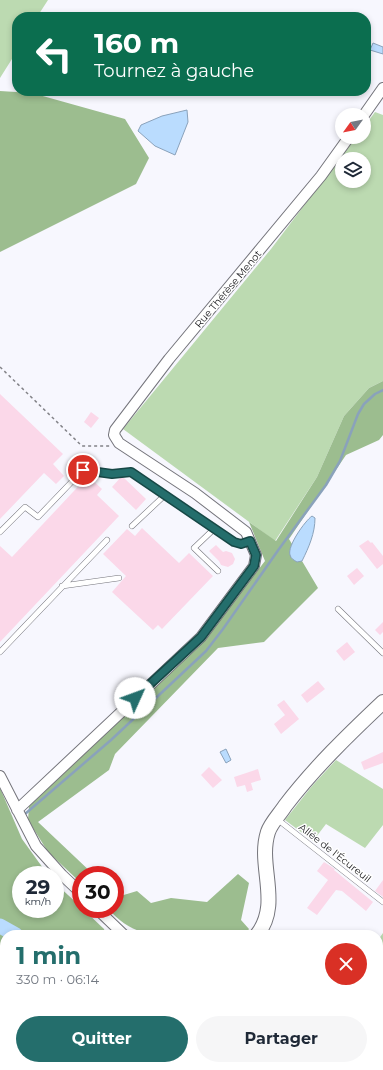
<!DOCTYPE html>
<html lang="fr">
<head>
<meta charset="utf-8">
<style>
	body { margin:0; font-family:Montserrat,sans-serif; background:#f6f6f7; color:#1f2937; height:100vh; display:flex; flex-direction:column; font-size:15px; white-space:nowrap }
	* { box-sizing:border-box; margin:0 }
	p { font-size:13px; color:#747a83 }
	.icon { flex:none; width:22px; height:22px; fill:none; stroke:currentColor; stroke-width:2; stroke-linecap:round; stroke-linejoin:round }
	.map { position:relative; flex:1; overflow:hidden }
	.details { position:absolute; left:0px; top:930px; width:383px; height:140px; display:flex; flex-direction:column; background:#fff; border-radius:16px 16px 0 0; box-shadow:0 2px 6px #0003 }
	.details>* { flex:none }
	.top-card { position:absolute; left:12px; top:12px; width:359px; height:84px; border-radius:16px; box-shadow:0 2px 6px #0003; background:#0b6e4f; color:#fff; overflow:hidden }
	.needle { width:26px; rotate:237deg }
	.controls { position:absolute; left:335px; top:108px; display:grid; gap:8px }
	.controls a { display:grid; place-items:center; width:36px; height:36px; border-radius:50%; background:#fff; box-shadow:0 2px 6px #0003; font-size:20px }
	.speed { position:absolute; left:12px; top:866px; display:flex; gap:8px; font-size:20px; font-weight:700; text-align:center }
	.speed>* { display:grid; place-content:center; width:52px; height:52px; border-radius:50%; background:#fff; box-shadow:0 2px 6px #0003; line-height:1 }
	.speed small { font-size:10px; font-weight:400 }
	.speed .limit { border:6px solid #d22; background:#fff; color:#111 }
	.pin { position:absolute; display:grid; place-items:center; width:34px; height:34px; color:#fff; margin:-17px; border:2px solid #fff; border-radius:50%; box-shadow:0 1px 4px #0007 }
	.me { position:absolute; width:44px; margin:-22px; rotate:47deg; stroke-linejoin:round; filter:drop-shadow(0 0 3px #0008) }
	.turn { display:flex; align-items:center; gap:14px; height:84px; padding:0 16px; font-size:18px }
	.turn .icon { width:52px; height:52px; stroke-width:2.5 }
	.turn b { display:block; font-size:28px; line-height:34px }
	.round { display:grid; place-items:center; flex:none; width:42px; height:42px; border-radius:21px; background:#f6f6f7 }
	.head { display:flex; align-items:center; justify-content:space-between; height:68px; padding:0 16px }
	h1 { font-size:24px; font-weight:700; line-height:30px; color:#246e6c }
	.cta { display:flex; gap:8px; margin-top:auto; padding:8px 16px }
	.cta a { flex:1; height:46px; border-radius:24px; background:#246e6c; color:#fff; font-size:16px; font-weight:700; line-height:46px; text-align:center }
	.cta a+a { background:#f6f6f7; color:#1f2937 }
	.map>svg:first-child { display:block }
	.green { fill:#bcdab1; fill-rule:evenodd }
	.forest { fill:#9cbd8f }
	.water { fill:#badcfe; stroke:#8aa2bb }
	.lines { fill:none; stroke-linecap:round; stroke-linejoin:round }
	.stream { stroke:#8aa2bb; stroke-width:2.5 }
	.river { stroke:#badcfe; stroke-width:15 }
	.building { fill:#fbd8e9 }
	.lane-casing { stroke:#74747b; stroke-width:6 }
	.street-casing { stroke:#74747b; stroke-width:12 }
	.secondary-casing { stroke:#74747b; stroke-width:16 }
	.primary-casing { stroke:#74747b; stroke-width:16 }
	.path { stroke:#838388; stroke-width:1.5; stroke-dasharray:3 3; stroke-linecap:butt }
	.lane { stroke:#fff; stroke-width:5 }
	.street { stroke:#fff; stroke-width:10 }
	.secondary { stroke:#fff; stroke-width:14 }
	.primary { stroke:#fff; stroke-width:15 }
	.route-casing { stroke:#174846; stroke-width:10 }
	.route { stroke:#246e6c; stroke-width:7 }
	.labels { text-anchor:middle; dominant-baseline:central; stroke-width:3; stroke-linejoin:round; paint-order:stroke }
	.street-label { font-size:10px; fill:#1b1b1e; stroke:#fff }
</style>
</head>
<body>
<div class="map">
<svg width="383" height="1070" viewBox="0 0 383 1070">
	<rect width="100%" height="100%" fill="#f7f7fe"/>
	<!-- green -->
	<path class="green" d="M0,0H48L37,17H17V51L0,78Z
		M375,112L383,115V381L369,388L344,416L317,477L275,541L123,429L271,249L356,137H364V127ZM342,159H364V181H342Z
		M336,760L383,789V825L365,848L326,824L313,841L285,820L312,786Z
		M383,933V1064L378,1059V940Z
		M178,1065H269V1070H183Z
		M316,1065H372L367,1070H322Z"/>
	<!-- forest -->
	<path class="forest" d="M0,91L32,93L125,119L149,158L136,184L0,252Z
		M383,381V435L379,440L346,455L289,539L318,588L264,642L218,648L115,754L109,770L38,822L94,875H81V883L48,852L28,820L29,806L199,646L265,561L249,522L276,541L317,477L344,416L369,388Z
		M0,788L22,839L48,875H21V909H55V883L81,907V909H83L104,929L106,935H5V954L0,951Z
		M238,874L249,883L241,920L249,929L245,935H169C160,933 152,933 143,932C129,929 118,919 108,909H115V895L117,897L137,891L151,903L171,898L207,902Z
		M86,1065H168L173,1070H87Z
		M269,1065H316L322,1070H269Z"/>
	<!-- water -->
	<path class="water" d="M373,43L383,47V54L370,50Z
		M187,110L188,122L175,155L155,146L138,131L141,125L162,116Z
		M312,516L315,518C315,533 309,547 302,561L297,562C294,560 291,559 290,555C287,546 305,521 312,516Z
		M226,749L231,760L226,763L220,752Z
		M0,964L5,966V1007L0,997Z"/>
	<g class="lines">
		<!-- stream -->
		<path class="stream" d="M25,814L111,740L206,651L223,629L279,549L326,485L340,461L358,414L364,404L375,394L383,390"/>
		<!-- river -->
		<path class="river" d="M0,926L16,935
			M276,1065L277,1070"/>
	</g>
	<!-- building -->
	<path class="building" d="M0,394L63,454L53,464L64,476L56,484L44,473L0,519Z
		M91,412L99,418L91,428L84,422Z
		M88,476L102,489L97,495L119,516L0,642V546L12,557Z
		M121,477H123L146,499L136,510L112,487Z
		M142,528L179,563L189,553L213,576L162,629L158,625L153,630L112,592L126,576L103,554L127,529L135,536Z
		M368,540L371,543L372,542L383,556V564L377,569L359,546Z
		M216,545L223,552L226,551L232,553L235,559L233,564L228,567L221,565L219,561L209,551Z
		M357,568L364,576L354,585L347,576Z
		M383,622V632L380,635L375,630Z
		M347,642L355,652L344,661L336,651Z
		M318,681L325,689L307,703L301,695Z
		M284,700L299,719L281,734L274,724L285,715L277,705Z
		M383,752V763L364,770L361,762Z
		M209,767L222,780L213,788L201,775Z
		M258,769L261,780L251,783L253,790L247,792L245,785L237,787L234,777Z
		M324,862L335,869L334,870L373,902L366,911L342,891L336,890L317,915L307,908L328,880L317,871Z
		M383,880V897L375,891Z"/>
	<g class="lines">
		<!-- lane casing -->
		<g class="lane-casing">
			<path id="lane" d="M132,526L165,495
				M214,529L194,548L218,571
				M0,532L25,507L38,517L83,470L113,474L131,472L234,542L241,544L250,541
				M62,586L119,578
				M338,609L383,653
				M0,652L107,540
				M277,819L383,902"/>
		</g>
		<!-- street casing -->
		<g class="street-casing">
			<path id="street" d="M364,115L383,88
				M0,776L36,846L62,875L81,893
				M17,810L201,637L254,566L256,555L246,532L195,493L119,443L114,435L115,430L169,359L321,176L349,137
				M97,909L124,935"/>
		</g>
		<!-- secondary casing -->
		<g class="secondary-casing">
			<path id="secondary" d="M257,935C282,903 257,866 268,832C271,823 280,814 285,806C314,768 348,735 383,702
				M42,1070L50,1065"/>
		</g>
		<!-- primary casing -->
		<g class="primary-casing">
			<path id="primary" d="M0,1055L5,1063"/>
		</g>
		<!-- path -->
		<path class="path" d="M0,367L82,446H110
			M123,1065L128,1070
			M173,1065L177,1070
			M65,1070L72,1065"/>
		<!-- lane -->
		<use href="#lane" class="lane"/>
		<!-- street -->
		<use href="#street" class="street"/>
		<!-- secondary -->
		<use href="#secondary" class="secondary"/>
		<!-- primary -->
		<use href="#primary" class="primary"/>
	</g>
	<g class="lines">
		<!-- route casing -->
		<g class="route-casing">
			<path id="route" d="M83,470L112,474L131,472L234,542L241,544L250,541L256,555L254,566L201,637L135,698"/>
		</g>
		<!-- route -->
		<use href="#route" class="route"/>
	</g>
	<g class="labels">
		<!-- street labels -->
		<g class="street-label">
			<text transform="translate(228 289) rotate(-50)">Rue Thérèse Menot</text>
			<text transform="translate(335 853) rotate(38)">Allée de l'Écureuil</text>
		</g>
	</g>
</svg>
<div class="controls">
<a><svg class="needle" viewBox="-14 -14 28 28"><path d="M0-13l5 13h-10z" fill="#e53935"/><path d="M0 13l5-13h-10z" fill="#747a83"/></svg></a>
<a><svg class="icon" aria-label="layers" viewBox="0 0 24 24"><path d="M12 4l9 5-9 5-9-5zM3 14l9 5 9-5"/></svg></a>
</div>
<div class="speed"><div>29<small>km/h</small></div><div class="limit">30</div></div>
<div class="pin" style="left:83px;top:470px;background:#d93025"><svg class="icon" aria-label="arrive" viewBox="0 0 24 24"><path d="M6 21V4h12l-3 4 3 4H6"/></svg></div>
<svg class="me" style="left:135px;top:698px" viewBox="-20 -20 40 40"><circle r="19" fill="#fff"/><path d="M0-13L10 11 0 6-10 11z" fill="#246e6c"/></svg>
<div class="top-card">
<div class="turn"><svg class="icon" aria-label="left" viewBox="0 0 24 24"><path d="M17 20v-9H6M10 6l-5 5 5 5"/></svg><div><b>160 m</b>Tournez à gauche</div></div>
</div>
<section class="details">
<div class="head"><div><h1>1 min</h1><p>330 m · 06:14</p></div><a class="round" style="background:#d93025;color:#fff"><svg class="icon" aria-label="close" viewBox="0 0 24 24"><path d="M6 6l12 12M18 6L6 18"/></svg></a></div>
<div class="cta"><a>Quitter</a><a>Partager</a></div>
</section>
</div>
</body>
</html>
